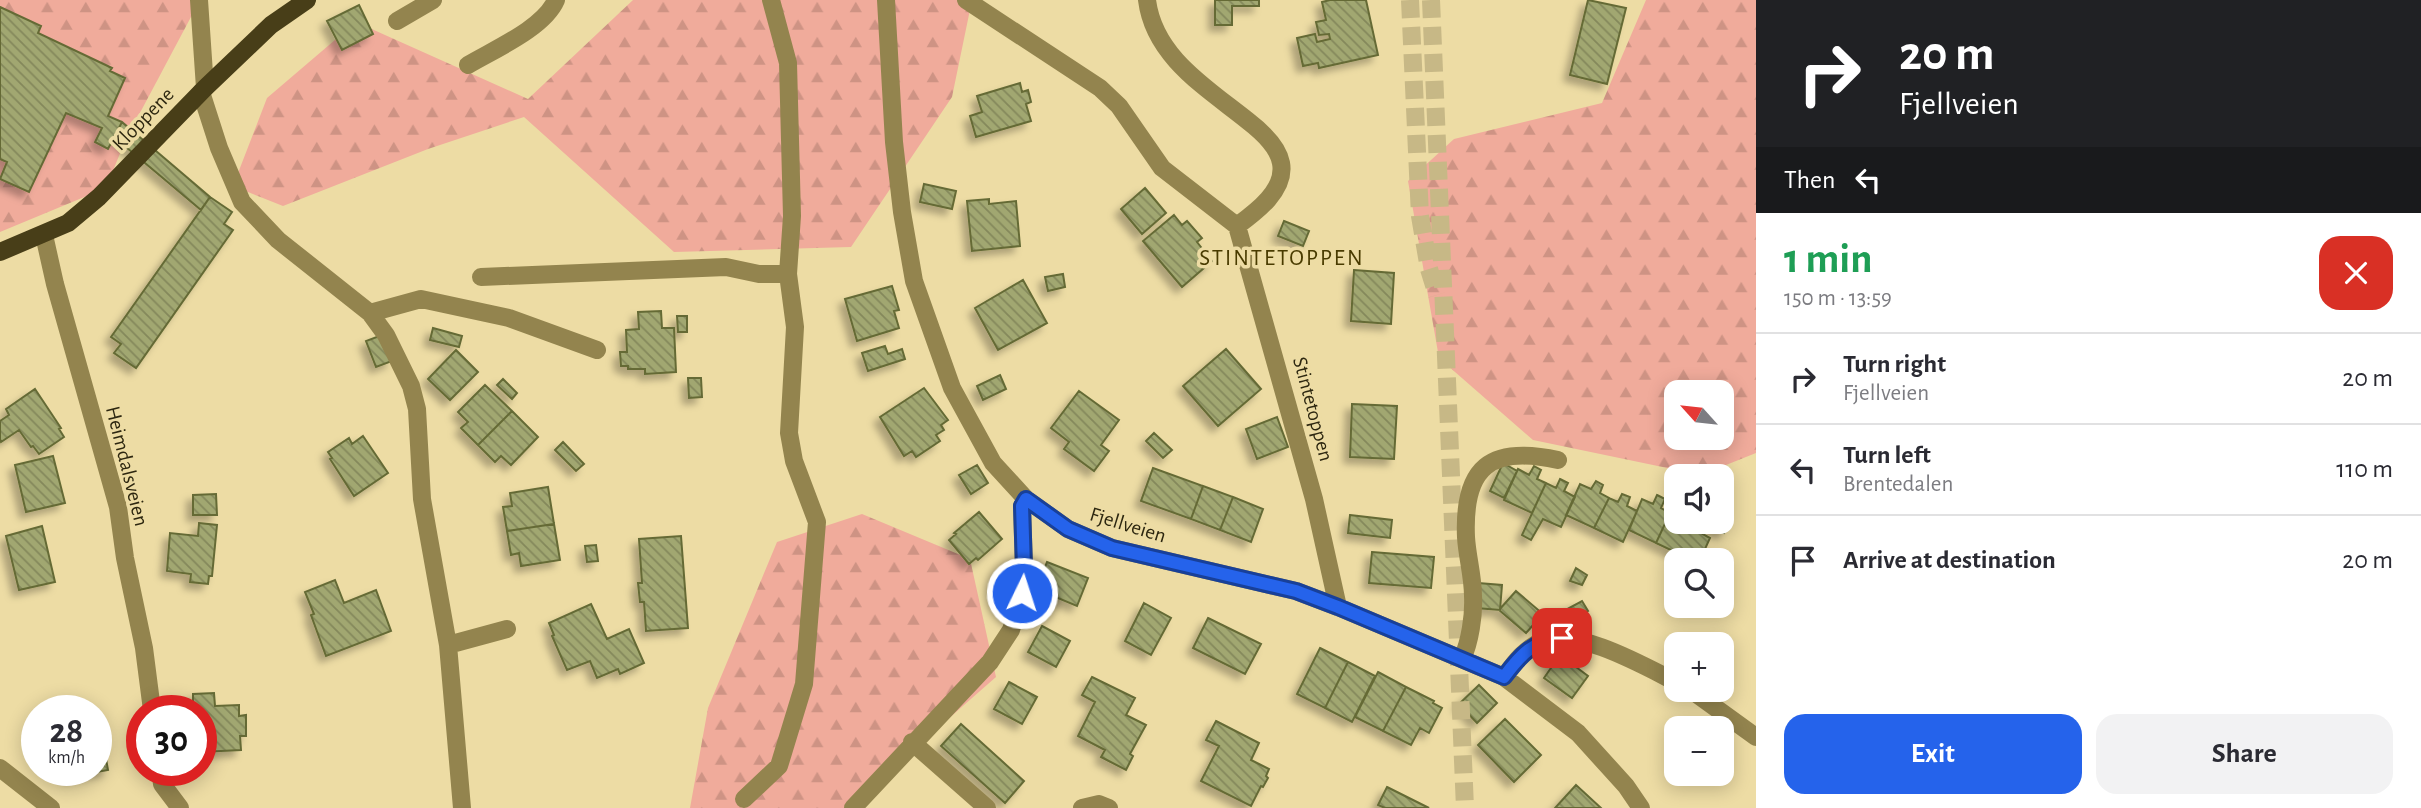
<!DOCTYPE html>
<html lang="en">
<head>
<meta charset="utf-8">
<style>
	body { margin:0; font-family:"Alegreya Sans",sans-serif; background:#f2f2f3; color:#2b2b33; height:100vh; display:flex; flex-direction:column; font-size:26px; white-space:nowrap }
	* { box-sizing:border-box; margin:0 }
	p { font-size:23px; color:#7c7c81 }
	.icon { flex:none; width:38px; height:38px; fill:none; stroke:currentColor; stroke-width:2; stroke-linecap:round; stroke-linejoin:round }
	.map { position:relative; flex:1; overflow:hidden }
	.details { display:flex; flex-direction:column; background:#fff; width:665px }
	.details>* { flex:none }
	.banner { background:#202124; color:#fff; overflow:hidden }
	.needle { width:46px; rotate:297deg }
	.controls { position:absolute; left:1664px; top:380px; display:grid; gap:14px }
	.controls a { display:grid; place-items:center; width:70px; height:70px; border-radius:14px; background:#fff; box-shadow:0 4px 18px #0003; font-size:35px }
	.speed { position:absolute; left:21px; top:695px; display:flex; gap:14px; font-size:35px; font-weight:700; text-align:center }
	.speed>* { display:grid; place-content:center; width:91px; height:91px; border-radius:50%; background:#fff; box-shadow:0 4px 18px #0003; line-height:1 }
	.speed small { font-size:18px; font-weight:400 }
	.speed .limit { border:10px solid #d22; background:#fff; color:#111 }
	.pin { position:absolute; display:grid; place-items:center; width:60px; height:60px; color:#fff; margin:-30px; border-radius:14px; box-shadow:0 4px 10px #0006 }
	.me { position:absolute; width:77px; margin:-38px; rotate:4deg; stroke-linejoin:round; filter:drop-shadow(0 0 5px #0008) }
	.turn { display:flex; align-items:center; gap:24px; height:147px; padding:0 28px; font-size:32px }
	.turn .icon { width:91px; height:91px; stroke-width:2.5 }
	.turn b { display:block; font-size:49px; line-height:60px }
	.then { display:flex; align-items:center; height:66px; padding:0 28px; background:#0003; gap:14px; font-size:26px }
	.round { display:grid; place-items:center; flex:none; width:74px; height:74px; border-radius:21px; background:#f2f2f3 }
	.overview { display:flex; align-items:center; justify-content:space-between; height:119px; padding:0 28px }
	h1 { font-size:42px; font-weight:700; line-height:52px; color:#1e9e55 }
	.primary-button { display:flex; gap:14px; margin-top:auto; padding:14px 28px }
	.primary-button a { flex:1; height:80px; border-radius:21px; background:#2563eb; color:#fff; font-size:28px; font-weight:700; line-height:80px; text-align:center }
	.primary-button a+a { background:#f2f2f3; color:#2b2b33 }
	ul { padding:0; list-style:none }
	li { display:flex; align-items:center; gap:21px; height:91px; padding:0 28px; border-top:2px solid #e1e1e2 }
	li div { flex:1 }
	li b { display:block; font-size:26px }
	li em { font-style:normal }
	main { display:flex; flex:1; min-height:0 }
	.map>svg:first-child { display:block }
	.forest { fill:url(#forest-firs); fill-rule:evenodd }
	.building { fill:url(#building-back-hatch); stroke:#656b36; stroke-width:2; filter:url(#shadow) }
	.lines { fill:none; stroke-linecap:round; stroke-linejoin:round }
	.major-tunnel { stroke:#c7b886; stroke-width:18; stroke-dasharray:18 9; stroke-linecap:butt }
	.minor { stroke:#93844e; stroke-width:18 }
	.major { stroke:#483e18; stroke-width:18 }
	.route-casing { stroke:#184099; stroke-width:18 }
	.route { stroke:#2563eb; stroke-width:12 }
	.labels { text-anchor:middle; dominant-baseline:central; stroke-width:7; stroke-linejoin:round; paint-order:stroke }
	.street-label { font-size:21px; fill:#2d2710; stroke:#eddca4 }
	.neighbourhood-label { font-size:23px; letter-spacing:2px; fill:#493b00; stroke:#eddca4 }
</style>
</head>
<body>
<main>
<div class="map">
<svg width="1756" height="808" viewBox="0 0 1756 808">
	<defs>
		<pattern id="forest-firs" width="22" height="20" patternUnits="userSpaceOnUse" patternTransform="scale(1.75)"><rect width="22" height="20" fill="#f0ab9b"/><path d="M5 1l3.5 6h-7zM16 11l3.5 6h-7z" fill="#ce9384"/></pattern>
		<pattern id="building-back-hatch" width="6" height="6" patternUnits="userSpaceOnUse" patternTransform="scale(1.75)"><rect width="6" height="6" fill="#a1a771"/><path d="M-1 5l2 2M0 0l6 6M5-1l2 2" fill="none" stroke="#84885b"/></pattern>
		<filter id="shadow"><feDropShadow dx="-6" dy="6" stdDeviation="3.5" flood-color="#0004"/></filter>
	</defs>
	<rect width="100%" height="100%" fill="#eddca4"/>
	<!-- forest -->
	<path class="forest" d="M0,0H200L125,141L106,188L0,232Z
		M633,0H972L952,97L851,247L674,252L524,117L428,149L283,206L233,186L267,98L356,22L528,99Z
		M1646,0H1756V453L1701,475L1533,440L1439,358L1408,181L1454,139L1602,103ZM1676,392H1722V438H1676Z
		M862,514L970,559L996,677L923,741L860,808H690L708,708L777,542Z"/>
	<!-- building -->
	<path class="building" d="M1215,0H1259V6H1232V25H1215Z
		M1330,0H1366L1378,55L1319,68L1318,63L1303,66L1297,38L1315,34L1317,42L1330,39L1329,34L1319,35L1316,22L1326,20L1322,2Z
		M1588,0L1626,8L1607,84L1570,75Z
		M359,5L373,34L342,50L327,21Z
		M0,7L41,26L38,33L112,68L110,71L125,78L108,116L122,122L108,149L95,142L102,128L66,113L29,192L0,179L7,162L0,159Z
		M1020,83L1022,92L1028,90L1031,102L1026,104L1031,121L976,137L970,116L982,112L977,96Z
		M122,122L210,197L201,210L114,137Z
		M924,184L956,191L952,209L920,202Z
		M1145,188L1166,213L1142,234L1121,209Z
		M210,197L232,212L224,224L233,230L136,368L114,353L121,344L111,337Z
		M989,199V204L1016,201L1020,246L972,251L967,201Z
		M1174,215L1182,225L1187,221L1202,238L1197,242L1212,261L1182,287L1143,241Z
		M1284,221L1309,231L1303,246L1278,236Z
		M1354,270L1394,273L1391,324L1351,321Z
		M1063,274L1065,287L1048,291L1045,277Z
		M1023,280L1047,323L998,350L975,308Z
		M892,286L899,310L894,311L899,328L857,341L845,299Z
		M661,311L662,328H674L676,372L645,374V369H628V366H621L620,352H627L626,330L639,329L638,312Z
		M677,316H687V332H678Z
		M433,328L462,336L459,347L430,340Z
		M382,335L392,361L376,367L366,341Z
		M885,346L888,354L902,349L905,359L868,371L862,353Z
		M1226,349L1261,389L1218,426L1183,386Z
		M456,350L478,372L450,400L428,379Z
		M1000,375L1006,389L983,400L977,386Z
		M688,378H701L702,397L689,398Z
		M503,379L517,393L512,399L497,385Z
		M485,385L512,411L478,445L461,428L468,422L458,412Z
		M924,388L948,420L941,425L944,430L936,435L940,441L916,457L912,451L904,456L880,417Z
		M35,389L61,428L59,429L64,437L39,454L33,446L31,447L19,430L1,442L0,439V421L9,415L6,409Z
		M1079,391L1119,420L1101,445L1109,451L1094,471L1064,449L1069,442L1051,428Z
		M1352,404L1397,406L1394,459L1350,457Z
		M512,411L538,437L511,465L501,456L495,462L478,445Z
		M1277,417L1288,447L1257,459L1246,429Z
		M1154,433L1172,450L1163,458L1146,441Z
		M363,436L388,473L354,496L330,459L332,458L328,452L349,438L352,444Z
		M563,442L584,464L576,471L555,450Z
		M53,456L65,503L26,512L15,465Z
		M1503,463L1517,471L1504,498L1490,491Z
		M977,465L988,483L971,494L959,475Z
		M1534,466L1541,470L1537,479L1546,483L1532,513L1504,500L1518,469L1529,475Z
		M1153,468L1203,486L1191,519L1141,501Z
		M1560,479L1568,483L1564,491L1575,497L1561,527L1543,519L1531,540L1522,535L1546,483L1556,488Z
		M1596,481L1603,485L1600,493L1609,498L1594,528L1566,515L1580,484L1591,489Z
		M1203,486L1233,497L1220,530L1191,519Z
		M548,487L554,524L507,531L503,507L512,506L510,493Z
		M216,494L217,515H193V495Z
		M1622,494L1630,497L1627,506L1637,511L1623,542L1594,528L1609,498L1618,502Z
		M1657,495L1665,499L1661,508L1670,513L1656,543L1629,530L1642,499L1653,504Z
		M1233,497L1263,509L1251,542L1220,530Z
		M979,512L1002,539L978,560L976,558L969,564L949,540L956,534L954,533Z
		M1670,513L1676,515V522H1689L1700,527L1697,531L1710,538L1700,560H1692L1656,543Z
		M1722,514L1730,517L1724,533L1710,528L1712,522H1722Z
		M1350,515L1392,520L1390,538L1348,533Z
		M199,523L217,525L212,576H209L208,584L190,582L191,574L167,571L170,533L198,536Z
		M554,524L560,560L521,566L519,553L511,555L507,531Z
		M42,526L55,582L19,590L6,536Z
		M681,536L688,628L646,631L644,602H640L638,583H642L639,539Z
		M596,545L598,561L587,562L585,546Z
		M1372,552L1434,557L1431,588L1369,583Z
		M1047,562L1088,578L1077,606L1036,589Z
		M1576,568L1587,575L1582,585L1570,581Z
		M335,580L344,603L376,590L391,631L326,656L311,615L314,614L305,592Z
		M1478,583L1502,585L1500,610L1476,608Z
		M1516,591L1543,614L1526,633L1499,610Z
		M1582,601L1588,611L1566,624L1560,613Z
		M1144,603L1171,618L1151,655L1125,641Z
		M591,604L607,639L629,629L644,663L620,674L618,669L597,678L590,661L567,670L552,636L554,635L549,623Z
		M1208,618L1261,644L1245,674L1193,648Z
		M1042,626L1070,641L1056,667L1028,652Z
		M1320,648L1348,662L1325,708L1297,694Z
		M1560,655L1588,676L1572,698L1544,678Z
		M1348,662L1375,676L1352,722L1325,708Z
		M1378,672L1406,687L1383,731L1355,717Z
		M1092,677L1135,698L1126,715L1146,725L1130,754L1133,756L1126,770L1101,757L1105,750L1078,736L1095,702L1082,695Z
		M1009,682L1037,697L1022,724L994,709Z
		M1479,685L1497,703L1477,723L1459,704Z
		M1406,687L1434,701L1433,703L1442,708L1429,733L1420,728L1411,745L1383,731Z
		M214,693L215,706L239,705V716L246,715V736H240L241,750L201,752V710H193V694Z
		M1505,719L1541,755L1514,782L1478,745Z
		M1216,721L1259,743L1251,760L1269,769L1266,776L1268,778L1263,787L1261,786L1251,806L1201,781L1219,746L1206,740Z
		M961,724L1024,781L1005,803L941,746Z
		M106,725L109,741L103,742L108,770L69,777L68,770H96V727Z
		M1576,785L1601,808H1555Z
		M1387,787L1429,808H1385L1378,805Z"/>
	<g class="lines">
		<!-- major-tunnel -->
		<path class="major-tunnel" d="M1410,0L1420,216L1429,269L1437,295
			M1431,0L1465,808"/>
		<!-- minor -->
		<path class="minor" d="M199,0L205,88
			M886,0L894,142L902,212L914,281L952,388L993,463L1026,499L1068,529L1112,548L1296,591L1338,607L1504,677L1578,733L1626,786L1641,808
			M966,0L1100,88L1119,106L1162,168L1237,226C1256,212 1286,190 1281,163C1278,146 1261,131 1248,121C1207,88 1154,57 1147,0
			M397,21L433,0
			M468,65C495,49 544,28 556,0
			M201,92L219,148L242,202L278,240L370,313L421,299L509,318L597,350
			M1237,226L1314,499L1338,607
			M44,235L55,284L118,507L125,558L144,648L152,710
			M481,277L726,267L759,274H788
			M370,313L386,335L411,386L417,409L422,499L448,645
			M1462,659C1470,642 1474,615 1473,596C1473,576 1467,556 1466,537C1463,467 1490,445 1558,460
			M1504,677C1515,662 1525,648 1543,641C1576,627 1646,667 1676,682
			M1691,690L1756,737
			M912,742L987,808
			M0,768L51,808
			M160,770L162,784L180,808
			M744,799L779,766L804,684L817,522L794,461L789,433L795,327L788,274L792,216L788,63L771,0
			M462,808L448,645L507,629
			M853,808L990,662L1011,630L1022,593L1024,568L1022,506L1026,499
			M1082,808L1099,804L1109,808"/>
		<!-- major -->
		<path class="major" d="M0,252L68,223L99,197L205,88L271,25L307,0"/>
	</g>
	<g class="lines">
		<!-- route casing -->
		<g class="route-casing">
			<path id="route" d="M1022,593L1024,568L1022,506L1026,499L1068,529L1112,548L1296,591L1338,607L1504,677C1521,654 1533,641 1562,638"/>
		</g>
		<!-- route -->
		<use href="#route" class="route"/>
	</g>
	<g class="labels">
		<!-- street labels -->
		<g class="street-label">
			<text transform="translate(143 119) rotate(-46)">Kloppene</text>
			<text transform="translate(1313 409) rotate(75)">Stintetoppen</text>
			<text transform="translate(127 466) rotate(76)">Heimdalsveien</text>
			<text transform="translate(1128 525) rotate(17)">Fjellveien</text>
		</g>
		<!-- neighbourhood labels -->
		<g class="neighbourhood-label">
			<text x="1282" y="258">STINTETOPPEN</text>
		</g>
	</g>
</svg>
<div class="controls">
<a><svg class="needle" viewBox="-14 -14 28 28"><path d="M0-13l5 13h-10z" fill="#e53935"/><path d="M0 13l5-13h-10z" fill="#7c7c81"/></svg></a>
<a><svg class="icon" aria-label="sound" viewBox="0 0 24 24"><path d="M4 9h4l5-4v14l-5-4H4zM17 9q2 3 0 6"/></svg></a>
<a><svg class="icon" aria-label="search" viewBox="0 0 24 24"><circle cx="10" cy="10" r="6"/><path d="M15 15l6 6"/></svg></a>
<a>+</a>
<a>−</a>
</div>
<div class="speed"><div>28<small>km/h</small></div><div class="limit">30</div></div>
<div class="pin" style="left:1562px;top:638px;background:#d93025"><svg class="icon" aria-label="arrive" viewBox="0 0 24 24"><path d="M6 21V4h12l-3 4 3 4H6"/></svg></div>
<svg class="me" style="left:1022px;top:593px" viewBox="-20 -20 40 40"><circle r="17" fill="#2563eb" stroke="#fff" stroke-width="3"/><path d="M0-11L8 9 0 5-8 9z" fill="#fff"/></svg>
</div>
<section class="details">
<div class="banner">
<div class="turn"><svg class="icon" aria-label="right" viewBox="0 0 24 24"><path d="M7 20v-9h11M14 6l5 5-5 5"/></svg><div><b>20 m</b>Fjellveien</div></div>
<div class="then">Then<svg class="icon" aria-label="left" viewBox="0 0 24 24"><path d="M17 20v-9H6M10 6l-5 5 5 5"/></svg></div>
</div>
<div class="overview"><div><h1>1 min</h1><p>150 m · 13:59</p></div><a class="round" style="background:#d93025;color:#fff"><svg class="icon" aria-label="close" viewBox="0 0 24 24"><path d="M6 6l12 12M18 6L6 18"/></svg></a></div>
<ul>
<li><svg class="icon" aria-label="right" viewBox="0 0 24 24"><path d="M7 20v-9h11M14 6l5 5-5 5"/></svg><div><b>Turn right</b><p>Fjellveien</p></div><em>20 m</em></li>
<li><svg class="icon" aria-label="left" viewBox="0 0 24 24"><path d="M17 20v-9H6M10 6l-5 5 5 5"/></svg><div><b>Turn left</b><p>Brentedalen</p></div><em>110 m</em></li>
<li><svg class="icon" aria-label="arrive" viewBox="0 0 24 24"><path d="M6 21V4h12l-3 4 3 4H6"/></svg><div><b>Arrive at destination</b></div><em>20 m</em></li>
</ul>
<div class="primary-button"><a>Exit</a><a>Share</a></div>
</section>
</main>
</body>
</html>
